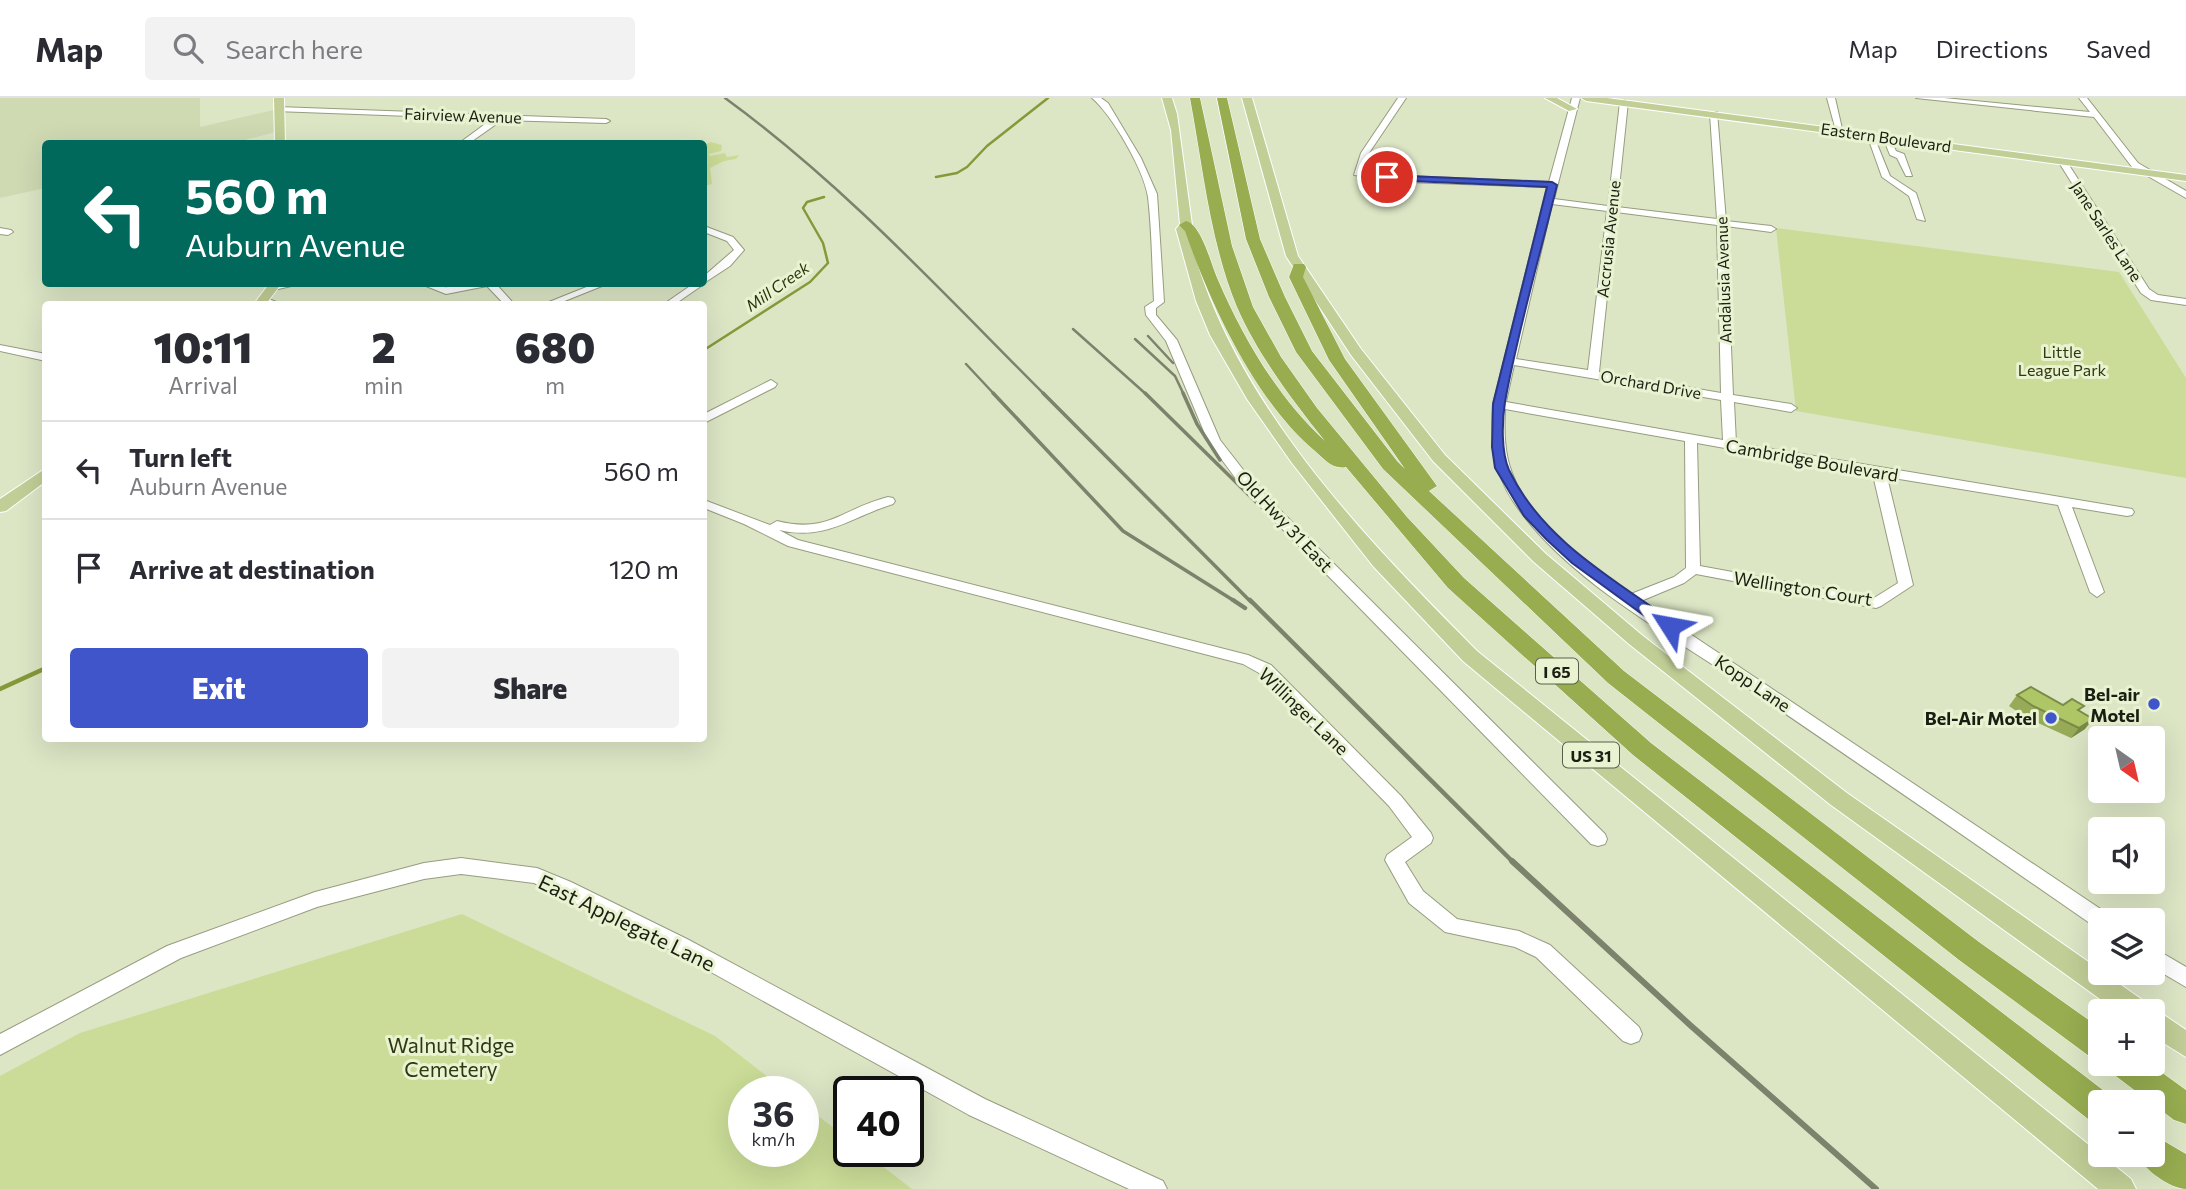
<!DOCTYPE html>
<html lang="en">
<head>
<meta charset="utf-8">
<style>
	body { margin:0; font-family:Commissioner,sans-serif; background:#f2f2f3; color:#2b2b33; height:100vh; display:flex; flex-direction:column; font-size:26px; white-space:nowrap }
	* { box-sizing:border-box; margin:0 }
	p { font-size:23px; color:#7c7c81 }
	.icon { flex:none; width:38px; height:38px; fill:none; stroke:currentColor; stroke-width:2; stroke-linecap:round; stroke-linejoin:round }
	.map { position:relative; flex:1; overflow:hidden }
	.details { position:absolute; left:42px; top:203px; width:665px; height:441px; display:flex; flex-direction:column; background:#fff; border-radius:7px; box-shadow:0 7px 28px #0002 }
	.details>* { flex:none }
	.guide { position:absolute; left:42px; top:42px; width:665px; height:147px; border-radius:7px; box-shadow:0 7px 28px #0002; background:#00695c; color:#fff; overflow:hidden }
	.needle { width:46px; rotate:146deg }
	.fabs { position:absolute; left:2088px; top:628px; display:grid; gap:14px }
	.fabs a { display:grid; place-items:center; width:77px; height:77px; border-radius:7px; background:#fff; box-shadow:0 7px 28px #0002; font-size:35px }
	.speed { position:absolute; left:728px; top:978px; display:flex; gap:14px; font-size:35px; font-weight:700; text-align:center }
	.speed>* { display:grid; place-content:center; width:91px; height:91px; border-radius:50%; background:#fff; box-shadow:0 7px 28px #0002; line-height:1 }
	.speed small { font-size:18px; font-weight:400 }
	.speed .limit { border:4px solid #111; border-radius:10px; background:#fff; color:#111 }
	.pin { position:absolute; display:grid; place-items:center; width:60px; height:60px; color:#fff; margin:-30px; border:4px solid #fff; border-radius:50%; box-shadow:0 2px 7px #0007 }
	.me { position:absolute; width:77px; margin:-38px; rotate:304deg; stroke-linejoin:round; filter:drop-shadow(0 0 5px #0008) }
	.turn { display:flex; align-items:center; gap:24px; height:147px; padding:0 28px; font-size:32px }
	.turn .icon { width:91px; height:91px; stroke-width:2.5 }
	.turn b { display:block; font-size:49px; line-height:60px }
	.eta { display:flex; justify-content:space-evenly; align-items:center; height:119px; text-align:center }
	.eta b { font-size:42px; font-weight:800; line-height:49px }
	.action { display:flex; gap:14px; margin-top:auto; padding:14px 28px }
	.action a { flex:1; height:80px; border-radius:7px; background:#3f55c9; color:#fff; font-size:28px; font-weight:800; line-height:80px; text-align:center }
	.action a+a { background:#f2f2f3; color:#2b2b33 }
	ul { padding:0; list-style:none }
	li { display:flex; align-items:center; gap:21px; height:98px; padding:0 28px; border-top:2px solid #e1e1e2 }
	li div { flex:1 }
	li b { display:block; font-size:26px }
	li em { font-style:normal }
	header { display:flex; align-items:center; gap:42px; box-sizing:border-box; height:98px; padding:0 35px; background:#fff; border-bottom:2px solid #e1e1e2 }
	header strong { font-size:33px }
	nav { display:flex; gap:38px; margin-inline-start:auto; font-size:24px }
	.search { width:490px; height:63px; background:#f2f2f3; display:flex; align-items:center; gap:18px; box-sizing:border-box; padding:0 24px; border-radius:7px; color:#7c7c81; font-size:26px }
	.map>svg:first-child { display:block }
	.built { fill:#cfdab3 }
	.green { fill:#cadc97 }
	.lines { fill:none; stroke-linecap:round; stroke-linejoin:round }
	.stream-far1 { stroke:#859939; stroke-width:2.5 }
	.stream { stroke:#859939; stroke-width:4.5 }
	.minor-casing { stroke:#959d7f; stroke-width:2 }
	.major-casing { stroke:#fff; stroke-width:2 }
	.highway-casing { stroke:#fff; stroke-width:1 }
	.minor { fill:#fff; fill-rule:evenodd }
	.major { fill:#c1ce96; fill-rule:evenodd }
	.highway { fill:#97ad50; fill-rule:evenodd }
	.rail-far3 { stroke:#7c826c; stroke-width:2.5 }
	.rail-far2 { stroke:#7c826c; stroke-width:3.5 }
	.rail-far1 { stroke:#7c826c; stroke-width:4.5 }
	.rail { stroke:#7c826c; stroke-width:6 }
	.wall { fill:#96aa58 }
	.shaded-wall { fill:#7a8b47 }
	.building { fill:#afc666; stroke:#7a8b47; stroke-width:2 }
	.route { fill:#3f55c9; stroke:#293783; stroke-width:2 }
	.poi-dot { fill:#3f55c9; stroke:#e9f3d2; stroke-width:2.5 }
	.labels { text-anchor:middle; dominant-baseline:central; stroke-width:6; stroke-linejoin:round; paint-order:stroke }
	.far-street-label { font-size:16px; fill:#1b1e12; stroke:#e9f3d2 }
	.far-water-label { font-size:16px; font-style:italic; fill:#2c340c; stroke:#e9f3d2 }
	.far-park-label { font-size:16px; fill:#2f380f; stroke:#e9f3d2 }
	.shield { fill:#e9f3d2; stroke:#595e4c; stroke-width:2 }
	.shield-label { font-size:16px; font-weight:bold; fill:#1b1e12 }
	.street-label { font-size:18px; fill:#1b1e12; stroke:#e9f3d2 }
	.poi-label { font-size:18px; font-weight:bold; fill:#1b1e12; stroke:#e9f3d2; text-anchor:end }
	.near-street-label { font-size:21px; fill:#1b1e12; stroke:#e9f3d2 }
	.near-park-label { font-size:21px; fill:#2f380f; stroke:#e9f3d2 }
</style>
</head>
<body>
<header>
<strong>Map</strong>
<div class="search"><svg class="icon" aria-label="search" viewBox="0 0 24 24"><circle cx="10" cy="10" r="6"/><path d="M15 15l6 6"/></svg>Search here</div>
<nav><a>Map</a><a>Directions</a><a>Saved</a></nav>
</header>
<div class="map">
<svg width="2186" height="1091" viewBox="0 0 2186 1091">
	<rect width="100%" height="100%" fill="#dce6c5"/>
	<!-- built -->
	<path class="built" d="M0,0H200V29L278,11L279,33L230,46H46L45,90L0,100Z"/>
	<!-- green -->
	<path class="green" d="M711,44L722,47L721,53L709,56L710,58L725,55L727,59L739,57L736,61L724,63L710,70L712,86L704,88V47Z
		M1776,130L2119,174L2186,280V380L1796,313Z
		M462,816L715,938L787,994H744V1054H803V1006L849,1042V1054H864L912,1091H0V978L80,935Z"/>
	<g class="lines">
		<!-- stream-far1 -->
		<path class="stream-far1" d="M936,79L957,75L967,69L987,48L1048,0
			M704,252L810,184L828,165L823,145L803,110L807,104L824,99"/>
		<!-- stream -->
		<path class="stream" d="M0,591L46,570"/>
		<!-- minor casing -->
		<g class="minor-casing">
			<path id="minor" d="M1092,0H1101L1108,5L1141,60L1157,96L1164,204L1156,210V217L1177,242L1220,342L1255,387L1605,736L1607,741L1605,746L1598,748L1591,746L1245,393L1208,343L1166,243L1146,217L1145,209L1154,203C1152,168 1152,133 1148,99C1144,72 1112,17 1092,0Z
				M1398,0H1406L1369,55L1362,73L1407,78L1549,84L1572,0H1580L1554,101L1608,108L1620,4L1624,2L1628,4L1617,109L1717,121L1710,16L1717,14L1726,123L1771,128L1776,131L1771,134L1726,128L1733,297L1791,306L1797,310L1791,314L1734,304L1736,345L2132,411L2134,414L2132,417L2127,418L2072,409L2104,494L2097,499L2090,494L2058,407L1887,379L1913,487L1881,508L1876,510L1696,476L1684,485L1641,503L2108,816L2111,822H2100V830L2094,828C1976,746 1858,665 1739,584C1664,533 1564,480 1513,403C1493,373 1491,341 1493,306L1547,89L1407,84L1354,77L1361,55ZM1552,106L1607,113L1588,272L1516,261ZM1616,114L1717,127L1721,295L1599,274ZM1514,267L1721,302L1723,342L1506,304ZM1505,311L1685,343L1686,470L1674,479L1631,496C1587,465 1531,427 1512,375C1504,354 1504,332 1505,311ZM1697,345L1873,377L1898,485L1874,500L1700,468Z
				M1827,0H1835L1843,35L1836,33Z
				M1916,0H1944L2090,14L2079,0H2087L2138,65L2186,93V100L2132,69L2094,19Z
				M278,9L606,21L610,23L606,25L502,22L468,46H458L492,21L275,13Z
				M1866,34L1873,36L1890,78L1916,95L1925,123L1917,121L1909,98L1882,79Z
				M1882,37H1888L1896,53L1904,56L1912,78H1906L1897,60L1890,57Z
				M2059,61H2065L2149,191L2158,197L2186,201V207L2151,202L2141,195L2058,63Z
				M704,128L733,139L744,152L730,168L704,185V178L734,152L727,143L704,134Z
				M0,130L11,132L13,134L8,137L0,136Z
				M277,186H300L274,192L269,189Z
				M421,186C431,185 440,190 449,189C465,189 480,186 496,186L514,206H504L487,188L446,196Z
				M594,186H607L557,206H544Z
				M693,186H704L675,206H664Z
				M264,199L281,206L260,204V200Z
				M0,247L46,256V263L0,253Z
				M771,282L777,286L775,289L704,325V316Z
				M888,399L893,400L895,403L893,406C851,419 826,443 779,432L798,442L1248,557L1271,567L1401,698L1431,735L1433,740L1431,745L1405,764L1423,793L1457,821L1519,833L1550,847L1639,929L1642,936L1639,943L1631,946L1623,943L1536,859L1515,849L1445,834L1409,805L1385,762L1387,757L1412,739L1389,708L1259,575L1243,566L788,448L744,426L704,410V402L770,427L777,423C829,436 841,411 888,399Z
				M461,760L537,770L571,784L687,841L985,1001L1163,1083L1167,1091H1129L969,1017L673,853L534,785L461,776L424,781L317,809L181,860L0,957V936L167,848L315,794L424,765Z
				M2152,849L2186,869V889L2152,869Z"/>
		</g>
		<!-- major casing -->
		<g class="major-casing">
			<path id="major" d="M274,0H284L285,46H275Z
				M1162,0H1172L1177,16L1192,127L1188,132C1227,298 1360,435 1477,553L2131,1081L2136,1091H2098L1463,563L1373,468L1292,365L1247,301L1210,237L1196,203L1176,131L1180,126L1171,32Z
				M1242,0H1252L1298,158L1361,251L1445,357L1546,456L1643,538L1847,695L2100,872V875H2104L2148,906L2151,912L2161,915L2186,932V959L2152,938V914H2118L1831,707L1629,546L1534,464L1433,363L1351,257L1286,158Z
				M1545,0H1557L1577,11L1569,13Z
				M1581,0H1607L2186,77V83L1586,3Z
				M269,186H281L266,206H254Z
				M46,370V383L6,413L0,414V401Z"/>
		</g>
		<!-- highway casing -->
		<g class="highway-casing">
			<path id="highway" d="M1190,0H1200L1232,148L1253,209L1281,259L1317,310L1407,419L1464,480L1651,645L2112,999L2114,1004H2100V1025L2088,1021L1633,657L1448,490L1346,369C1333,372 1324,361 1315,353C1255,303 1210,205 1185,133L1179,127L1186,123C1202,127 1211,167 1218,182C1243,240 1278,300 1325,343C1293,303 1258,257 1237,209C1210,144 1203,69 1190,0Z
				M1217,0H1227L1260,141L1285,199L1312,253L1397,363L1405,371L1329,262L1289,179L1294,166H1304L1306,169L1303,179L1345,261L1437,388L1429,393L1624,573L1979,844L2100,930V962L2089,958L1959,862L1608,585L1383,371L1296,254L1269,199L1246,141Z
				M2108,966H2150L2186,992V1026L2174,1022L2113,976Z
				M2152,1036L2186,1056V1091C2171,1091 2143,1071 2137,1057H2152Z"/>
		</g>
		<!-- minor -->
		<use href="#minor" class="minor"/>
		<!-- major -->
		<use href="#major" class="major"/>
		<!-- highway -->
		<use href="#highway" class="highway"/>
		<!-- rail-far3 -->
		<path class="rail-far3" d="M725,0C843,86 942,194 1045,297
			M1073,231L1147,297
			M1148,238L1173,265
			M1135,241L1175,278L1184,297
			M966,266L995,297"/>
		<!-- rail-far2 -->
		<path class="rail-far2" d="M993,295L1123,433L1236,504
			M1043,295L1251,504
			M1145,295L1256,404
			M1183,295L1197,326L1220,362"/>
		<!-- rail-far1 -->
		<path class="rail-far1" d="M1233,502L1245,510
			M1250,502L1514,765"/>
		<!-- rail -->
		<path class="rail" d="M1512,763L1690,927L1876,1091"/>
	</g>
	<!-- wall -->
	<path class="wall" d="M2017,597L2063,607L2085,631L2071,640L2025,619L2009,608Z"/>
	<!-- shaded-wall -->
	<path class="shaded-wall" d="M2093,621L2085,631L2071,640L2079,630Z"/>
	<!-- building -->
	<path class="building" d="M2031,589L2063,607L2072,601L2084,608L2078,612L2093,621L2079,630L2033,608L2017,597Z"/>
	<!-- route -->
	<path class="route" d="M1384,77L1552,84L1557,87C1540,158 1518,231 1505,304C1502,323 1501,354 1509,372C1542,442 1615,482 1675,525L1677,528L1675,532H1664L1572,465L1547,442L1524,418L1495,370L1492,349L1493,306L1547,89L1387,82L1384,81Z"/>
	<!-- markers -->
	<g class="poi-dot">
		<circle cx="2154" cy="606" r="7"/>
		<circle cx="2051" cy="620" r="7"/>
	</g>
	<g class="labels">
		<!-- far-street labels -->
		<g class="far-street-label">
			<text transform="translate(463 17) rotate(2)">Fairview Avenue</text>
			<text transform="translate(1886 39) rotate(8)">Eastern Boulevard</text>
			<text transform="translate(2107 133) rotate(57)">Jane Sarles Lane</text>
			<text transform="translate(1608 141) rotate(-84)">Accrusia Avenue</text>
			<text transform="translate(1723 182) rotate(-92)">Andalusia Avenue</text>
			<text transform="translate(1651 286) rotate(10)">Orchard Drive</text>
		</g>
		<!-- far-water labels -->
		<g class="far-water-label">
			<text transform="translate(777 188) rotate(-35)">Mill Creek</text>
		</g>
		<!-- far-park labels -->
		<g class="far-park-label">
			<text x="2062" y="253">Little<tspan x="2062" dy="18">League Park</tspan></text>
		</g>
		<!-- shield labels -->
		<g class="shield">
			<rect x="1536" y="560.5" width="42" height="25" rx="5"/>
			<rect x="1563" y="644.5" width="56" height="25" rx="5"/>
		</g>
		<g class="shield-label">
			<text x="1557" y="573">I 65</text>
			<text x="1591" y="657">US 31</text>
		</g>
		<!-- street labels -->
		<g class="street-label">
			<text transform="translate(1812 362) rotate(10)">Cambridge Boulevard</text>
			<text transform="translate(1285 423) rotate(47)">Old Hwy 31 East</text>
			<text transform="translate(1803 490) rotate(9)">Wellington Court</text>
			<text transform="translate(1753 585) rotate(34)">Kopp Lane</text>
			<text transform="translate(1304 613) rotate(44)">Willinger Lane</text>
		</g>
		<!-- poi labels -->
		<g class="poi-label">
			<text x="2140" y="596">Bel-air<tspan x="2140" dy="21">Motel</tspan></text>
			<text x="2037" y="620">Bel-Air Motel</text>
		</g>
		<!-- near-street labels -->
		<g class="near-street-label">
			<text transform="translate(627 824) rotate(26)">East Applegate Lane</text>
		</g>
		<!-- near-park labels -->
		<g class="near-park-label">
			<text x="451" y="946">Walnut Ridge<tspan x="451" dy="24">Cemetery</tspan></text>
		</g>
	</g>
</svg>
<div class="fabs">
<a><svg class="needle" viewBox="-14 -14 28 28"><path d="M0-13l5 13h-10z" fill="#e53935"/><path d="M0 13l5-13h-10z" fill="#7c7c81"/></svg></a>
<a><svg class="icon" aria-label="sound" viewBox="0 0 24 24"><path d="M4 9h4l5-4v14l-5-4H4zM17 9q2 3 0 6"/></svg></a>
<a><svg class="icon" aria-label="layers" viewBox="0 0 24 24"><path d="M12 4l9 5-9 5-9-5zM3 14l9 5 9-5"/></svg></a>
<a>+</a>
<a>−</a>
</div>
<div class="speed"><div>36<small>km/h</small></div><div class="limit">40</div></div>
<div class="pin" style="left:1387px;top:79px;background:#d93025"><svg class="icon" aria-label="arrive" viewBox="0 0 24 24"><path d="M6 21V4h12l-3 4 3 4H6"/></svg></div>
<svg class="me" style="left:1670px;top:528px" viewBox="-20 -20 40 40"><path d="M0-17L14 15 0 8-14 15z" fill="#3f55c9" stroke="#fff" stroke-width="4"/></svg>
<div class="guide">
<div class="turn"><svg class="icon" aria-label="left" viewBox="0 0 24 24"><path d="M17 20v-9H6M10 6l-5 5 5 5"/></svg><div><b>560 m</b>Auburn Avenue</div></div>
</div>
<section class="details">
<div class="eta">
<div><b>10:11</b><p>Arrival</p></div>
<div><b>2</b><p>min</p></div>
<div><b>680</b><p>m</p></div>
</div>
<ul>
<li><svg class="icon" aria-label="left" viewBox="0 0 24 24"><path d="M17 20v-9H6M10 6l-5 5 5 5"/></svg><div><b>Turn left</b><p>Auburn Avenue</p></div><em>560 m</em></li>
<li><svg class="icon" aria-label="arrive" viewBox="0 0 24 24"><path d="M6 21V4h12l-3 4 3 4H6"/></svg><div><b>Arrive at destination</b></div><em>120 m</em></li>
</ul>
<div class="action"><a>Exit</a><a>Share</a></div>
</section>
</div>
</body>
</html>
